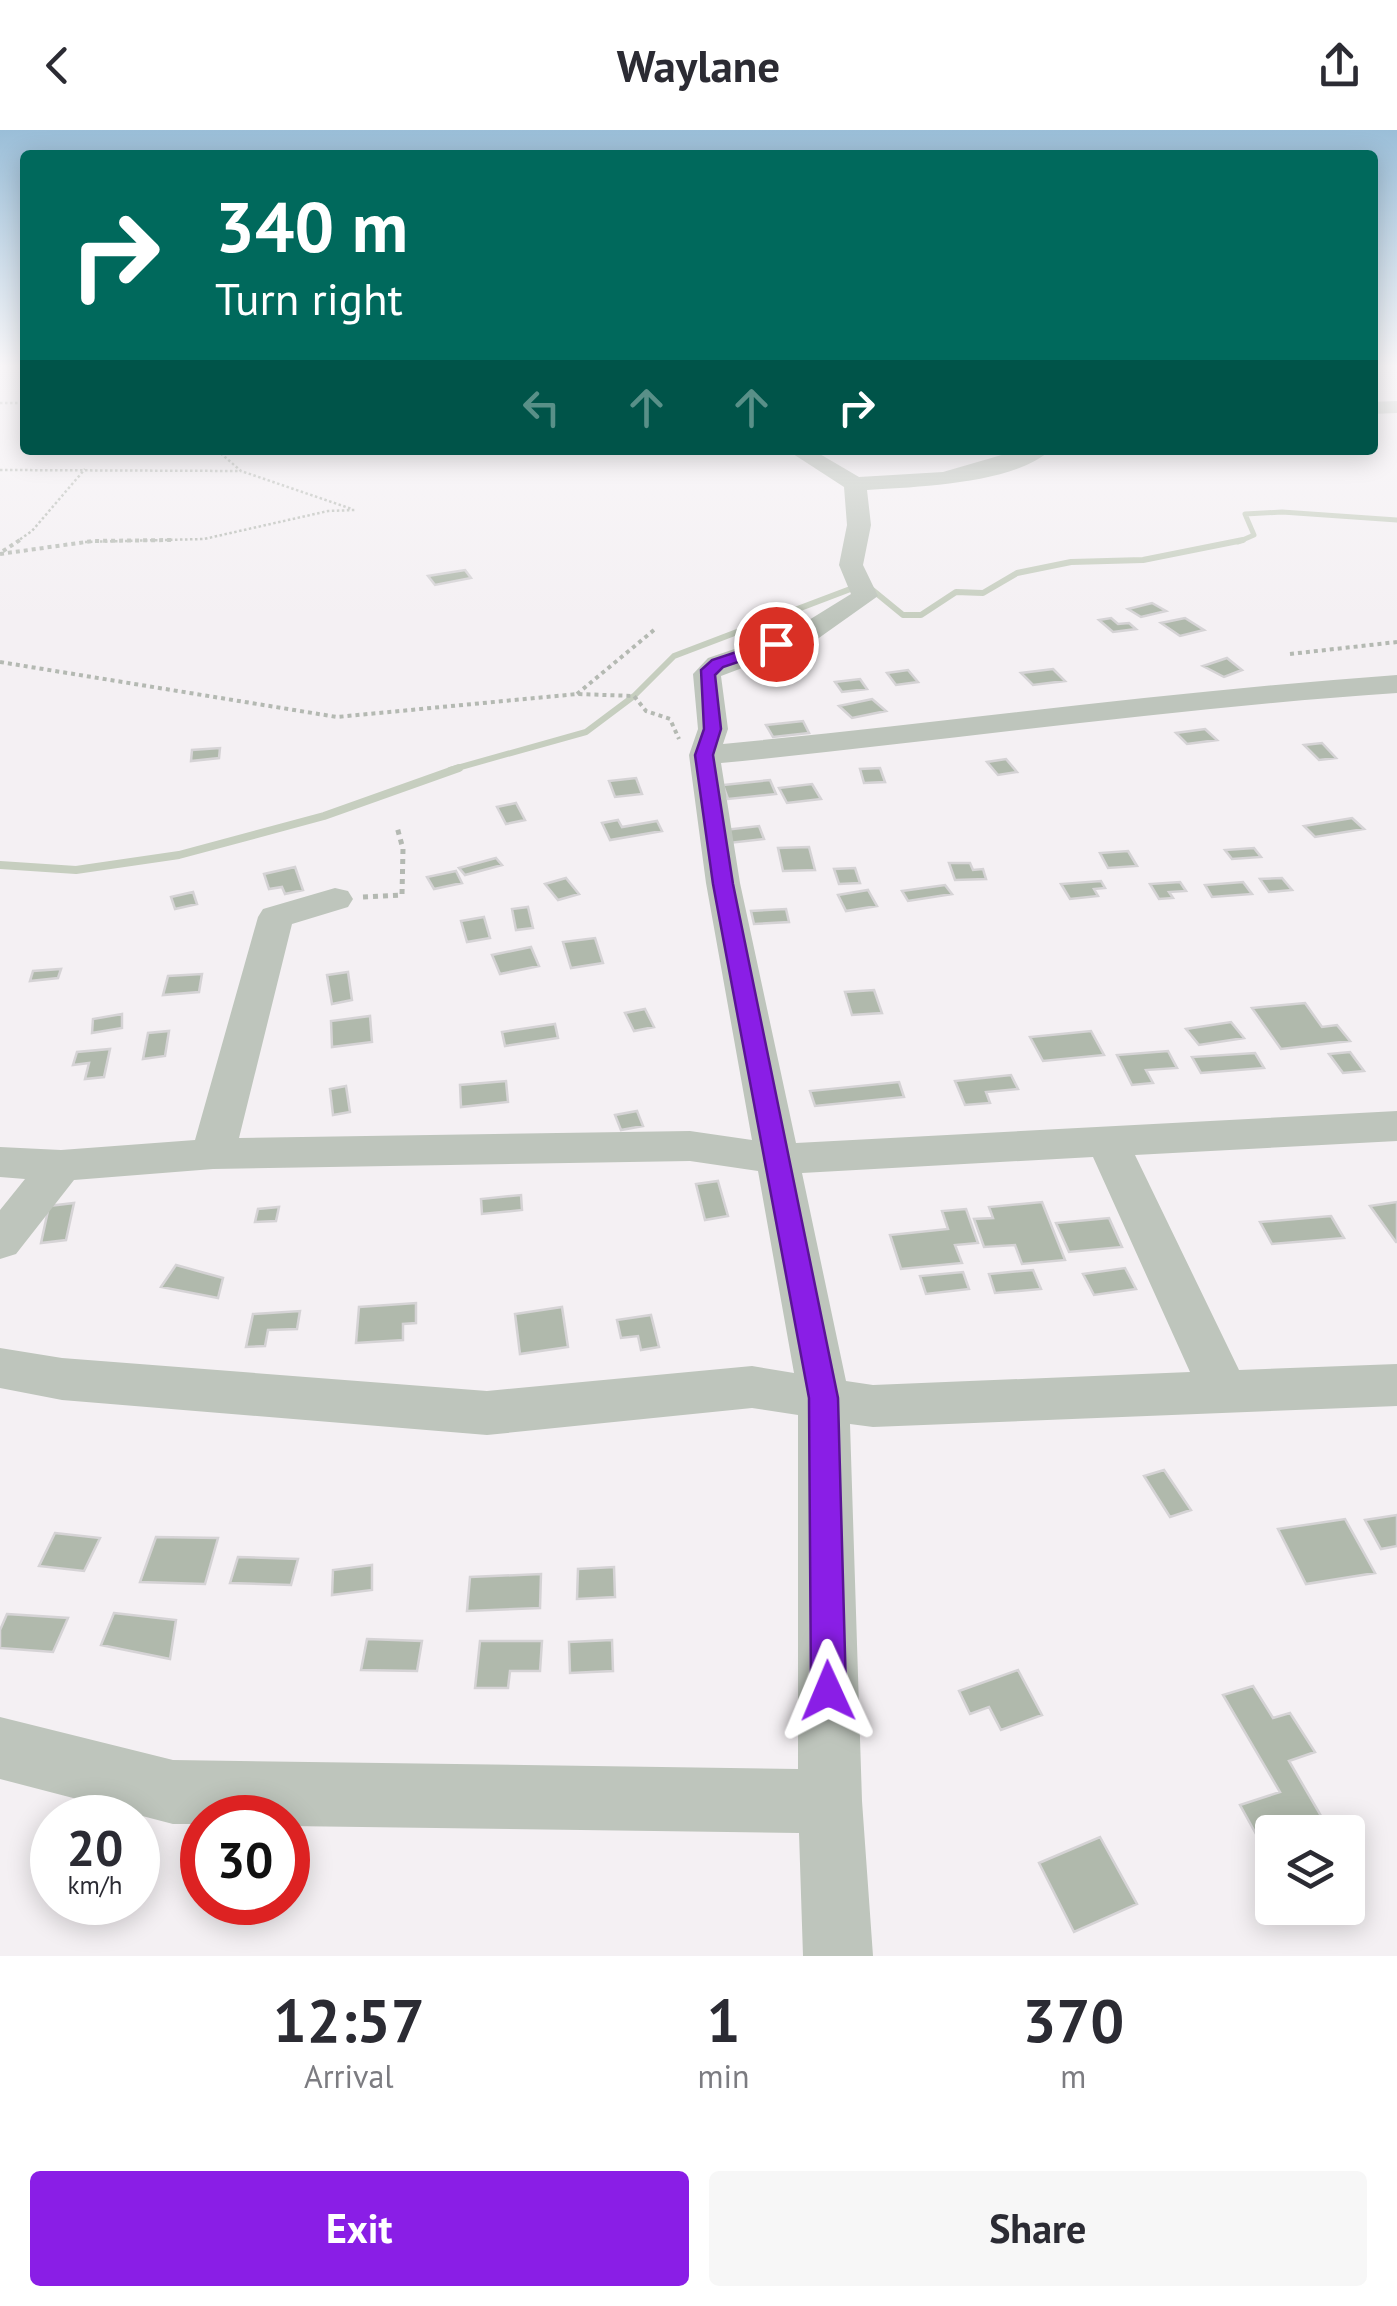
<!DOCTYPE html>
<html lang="en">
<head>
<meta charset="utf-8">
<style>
	body { margin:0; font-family:"PT Sans",sans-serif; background:#f7f7f7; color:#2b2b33; height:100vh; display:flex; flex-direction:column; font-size:38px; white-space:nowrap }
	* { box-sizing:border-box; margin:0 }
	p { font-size:32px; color:#7c7c81 }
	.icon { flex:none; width:55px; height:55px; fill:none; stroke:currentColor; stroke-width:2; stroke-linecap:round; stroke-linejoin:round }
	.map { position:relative; height:1826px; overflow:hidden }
	.drawer { display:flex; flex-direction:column; background:#fff; flex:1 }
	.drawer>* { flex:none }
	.hud { position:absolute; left:20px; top:20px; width:1358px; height:305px; border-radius:10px; box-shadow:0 5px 25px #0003; background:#00695c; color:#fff; overflow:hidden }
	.buttons { position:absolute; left:1255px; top:1685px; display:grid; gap:20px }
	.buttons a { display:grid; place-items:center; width:110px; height:110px; border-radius:10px; background:#fff; box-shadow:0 5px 25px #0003; font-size:50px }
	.speed { position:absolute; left:30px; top:1665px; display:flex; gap:20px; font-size:50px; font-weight:700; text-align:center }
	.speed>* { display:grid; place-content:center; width:130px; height:130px; border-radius:50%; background:#fff; box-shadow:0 5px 25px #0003; line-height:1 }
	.speed small { font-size:25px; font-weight:400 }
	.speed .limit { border:15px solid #d22; background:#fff; color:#111 }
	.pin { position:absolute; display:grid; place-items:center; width:85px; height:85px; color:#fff; margin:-42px; border:5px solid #fff; border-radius:50%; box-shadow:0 2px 10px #0007 }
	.me { position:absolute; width:110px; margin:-55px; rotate:359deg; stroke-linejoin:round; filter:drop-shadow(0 0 8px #0008) }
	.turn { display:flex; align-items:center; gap:35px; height:210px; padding:0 30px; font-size:45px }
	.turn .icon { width:130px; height:130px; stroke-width:2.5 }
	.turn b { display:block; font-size:70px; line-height:85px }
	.lanes { display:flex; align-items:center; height:95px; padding:0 30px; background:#0003; justify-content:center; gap:50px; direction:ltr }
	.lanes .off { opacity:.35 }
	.eta { display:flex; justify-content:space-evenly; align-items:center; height:170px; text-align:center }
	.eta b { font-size:60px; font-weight:700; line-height:70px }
	.button { display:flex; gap:20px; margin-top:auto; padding:20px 30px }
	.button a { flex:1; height:115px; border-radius:10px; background:#8a1ee6; color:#fff; font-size:40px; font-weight:700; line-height:115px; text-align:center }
	.button a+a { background:#f7f7f7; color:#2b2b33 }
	header { display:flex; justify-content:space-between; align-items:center; height:130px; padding:0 30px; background:#fff; font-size:45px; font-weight:700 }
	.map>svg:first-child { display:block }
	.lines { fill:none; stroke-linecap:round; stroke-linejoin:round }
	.stream-far2 { stroke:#c6cebf; stroke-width:5 }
	.stream-far1 { stroke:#c6cebf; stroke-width:6 }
	.stream { stroke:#c6cebf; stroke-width:8 }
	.building { fill:#b0b9ac; stroke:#d5d3d5; stroke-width:2.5 }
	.path-far2 { stroke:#b4b9b2; stroke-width:2.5; stroke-dasharray:2.5 2.5; stroke-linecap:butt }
	.path-far1 { stroke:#b4b9b2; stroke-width:4; stroke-dasharray:4 4; stroke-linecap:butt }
	.path { stroke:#b4b9b2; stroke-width:5; stroke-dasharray:5 5; stroke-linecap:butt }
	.minor { fill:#bec5bc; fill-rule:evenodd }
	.route { fill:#8a1ee6; stroke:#5a1496; stroke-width:2.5 }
</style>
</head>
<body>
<header><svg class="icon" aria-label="back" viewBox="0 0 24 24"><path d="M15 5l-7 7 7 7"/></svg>Waylane<svg class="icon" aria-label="share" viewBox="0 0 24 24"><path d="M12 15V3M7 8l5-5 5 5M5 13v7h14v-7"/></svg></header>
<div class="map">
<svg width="1397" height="1826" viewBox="0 0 1397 1826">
	<rect width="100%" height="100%" fill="#f4f0f3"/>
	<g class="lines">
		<!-- stream-far2 -->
		<path class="stream-far2" d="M1238,412L1254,405L1245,384L1282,382L1397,390"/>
		<!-- stream-far1 -->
		<path class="stream-far1" d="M870,458L903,485H921L956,462L983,463L1017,443L1071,432L1143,430L1243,410
			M450,640L586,602L634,566L674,526L853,458"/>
		<!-- stream -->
		<path class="stream" d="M0,735L76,740L179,725L324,686L459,638"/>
	</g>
	<!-- building -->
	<path class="building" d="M465,440L471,448L435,455L428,446Z
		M1152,473L1166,481L1141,487L1128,479Z
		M1111,488L1118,494L1129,493L1136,499L1113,502L1099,490Z
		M1185,488L1204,500L1180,506L1161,493Z
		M1227,528L1242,540L1224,547L1203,536Z
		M1053,539L1065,551L1033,555L1021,543Z
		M908,540L918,552L896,555L887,543Z
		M860,549L867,559L842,562L835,552Z
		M872,569L886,581L852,588L839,576Z
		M803,591L809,603L773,607L766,595Z
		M1205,599L1217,610L1187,614L1176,603Z
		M1322,613L1336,628L1319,630L1304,615Z
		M220,618L219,628L191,631L192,620Z
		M1006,629L1017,642L998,645L987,632Z
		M880,638L885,652L864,653L860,639Z
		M636,648L642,664L615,667L609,651Z
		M770,650L776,664L728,669L723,655Z
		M812,654L821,669L787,673L779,658Z
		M516,673L525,690L506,694L497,677Z
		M1352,688L1364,699L1315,707L1304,696Z
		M618,690L622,697L657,691L662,701L610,710L602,693Z
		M759,696L764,709L729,713L724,700Z
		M809,717L815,740L783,741L778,718Z
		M1254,718L1261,727L1232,729L1225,720Z
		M1128,721L1137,736L1108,738L1100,723Z
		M496,728L502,735L465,745L459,738Z
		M949,733H970L973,740L983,739L986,749L955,750Z
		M295,737L303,760L285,764L282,757L269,759L264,744Z
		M855,738L860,753L839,754L834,739Z
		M456,741L462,753L434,759L427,747Z
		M566,748L579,764L558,770L545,754Z
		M1282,748L1292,760L1269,762L1260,749Z
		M1101,751L1105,758L1094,759L1098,766L1070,769L1061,754Z
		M1180,752L1186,761L1169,762L1173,768L1159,769L1150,754Z
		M1243,752L1252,764L1212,767L1205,755Z
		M945,755L952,764L908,771L902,761Z
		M868,760L877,776L846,781L838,765Z
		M193,762L197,774L175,779L171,767Z
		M528,777L533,798L516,800L512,779Z
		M786,779L789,792L754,794L751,781Z
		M484,787L490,808L467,812L461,791Z
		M595,808L603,833L571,838L563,812Z
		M531,817L539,836L500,844L492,825Z
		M61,839L58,848L30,851L33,841Z
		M348,842L352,870L332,874L327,845Z
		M202,844L199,862L163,865L168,846Z
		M874,860L882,883L852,885L845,862Z
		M1305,873L1322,897L1337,895L1350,911L1281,919L1252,878Z
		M645,879L654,897L634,901L625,883Z
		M122,884V898L92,903L93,889Z
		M370,886L372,912L332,917L331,891Z
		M1231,892L1244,908L1199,915L1186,899Z
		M555,894L558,908L505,916L502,902Z
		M169,901L165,926L143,929L148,903Z
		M1091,901L1104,925L1043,931L1030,907Z
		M110,919L104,947L85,949L89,933L73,935L77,922Z
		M1168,921L1177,938L1146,940L1153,953L1132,955L1117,925Z
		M1350,922L1364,941L1343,943L1329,924Z
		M1255,923L1264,938L1201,943L1192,927Z
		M1011,945L1018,959L986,962L990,973L965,975L955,951Z
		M506,951L508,972L461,977L460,955Z
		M899,952L904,967L815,976L810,961Z
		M346,956L350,982L333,985L330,959Z
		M637,981L643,996L621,1000L615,985Z
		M718,1051L728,1086L705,1090L696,1054Z
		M521,1065L522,1080L482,1084L481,1069Z
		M1042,1072L1065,1130L1022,1134L1015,1115L984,1117L974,1089L993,1088L989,1077Z
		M1397,1072V1112H1396L1370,1076Z
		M74,1073L66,1110L41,1113L49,1076Z
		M279,1077L276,1091L255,1092L258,1079Z
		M966,1079L978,1113L955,1115L962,1133L901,1139L890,1105L948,1099L942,1081Z
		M1331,1086L1344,1108L1272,1114L1260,1092Z
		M1109,1088L1122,1117L1069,1122L1056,1093Z
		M176,1135L223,1148L218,1168L161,1157Z
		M1125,1138L1136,1159L1094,1165L1083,1144Z
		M1033,1140L1041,1159L995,1163L989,1144Z
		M963,1142L969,1159L926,1164L920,1146Z
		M416,1173V1193L403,1194V1210L356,1213L359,1177Z
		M562,1177L568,1217L520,1224L515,1184Z
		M300,1181L297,1199L268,1200L265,1216L246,1217L253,1184Z
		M651,1185L659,1217L641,1220L638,1206L621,1208L617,1190Z
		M1164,1340L1191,1380L1170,1387L1144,1346Z
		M1397,1385V1416L1381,1419L1365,1390Z
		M1345,1389L1375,1443L1306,1454L1278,1399Z
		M55,1403L100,1408L84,1441L39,1436Z
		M156,1407L218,1408L205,1454L140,1452Z
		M238,1427L298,1429L291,1455L230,1453Z
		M372,1435V1460L332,1465L333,1440Z
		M614,1437L615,1467L577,1469L578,1439Z
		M541,1444L540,1478L467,1481L470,1447Z
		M114,1483L176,1490L170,1529L101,1515Z
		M7,1484L68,1488L53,1522L0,1518V1500Z
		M367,1509L422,1511L417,1541L361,1540Z
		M612,1510L613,1541L570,1543L569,1512Z
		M480,1511H542L540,1541H510L508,1558H475Z
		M1018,1540L1042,1585L1001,1600L989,1577L970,1584L959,1561Z
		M1253,1556L1273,1588L1290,1583L1315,1622L1289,1631L1324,1691L1291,1702H1272V1709L1261,1713L1240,1675L1280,1662L1223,1565Z
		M1100,1707L1137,1774L1074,1802L1039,1733Z"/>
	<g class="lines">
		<!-- path-far2 -->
		<path class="path-far2" d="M0,273H25
			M217,320L241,341L352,379
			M0,340L241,341
			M16,412L32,401L85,339
			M85,412L204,409L328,381L355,380"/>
		<!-- path-far1 -->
		<path class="path-far1" d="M3,421L20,410
			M0,424L93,411L173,410
			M1290,524L1397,512
			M0,532L337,587L577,564L634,566L646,581L670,589L679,609
			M577,564L654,500"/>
		<!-- path -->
		<path class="path" d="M363,767L402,765L403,719L397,697"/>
		<!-- minor -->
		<path class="minor" d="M1397,271V283L1372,284V272Z
			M787,320H813L859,347L943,342L1019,320H1050C1015,354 914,357 867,360L871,395L863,435L878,466L816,510L721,546L728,599L723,614C948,592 1172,561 1397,545V563C1171,578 946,611 721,633L740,753L796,1013L1397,981V1011L1135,1025L1239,1240L1397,1234V1276L873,1297L850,1294L862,1671L873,1826H803L799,1703L288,1696V1688H202V1694H173L0,1649V1587L173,1630L798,1639V1285L752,1278L487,1305L62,1270L0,1258V1218L62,1228L487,1261L752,1236L794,1243L758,1041L690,1031L213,1039L74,1050L16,1124L0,1129V1080L25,1049L0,1047V1017L61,1020L195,1010L258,787L263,779L335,758L348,761L353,769L348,777L292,794L239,1008L690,1001L752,1010L706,753L689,625L698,599L693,544L708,528L796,498L851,464L839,435L847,395L844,357ZM1093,1027L1190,1242L873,1255L846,1251L802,1043Z"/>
	</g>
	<!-- sky -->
	<linearGradient id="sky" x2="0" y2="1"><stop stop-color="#9abed8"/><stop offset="0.48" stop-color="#faf8fa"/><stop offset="1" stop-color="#faf8fa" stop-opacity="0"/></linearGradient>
	<rect width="1397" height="491" fill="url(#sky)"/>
	<!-- route -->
	<path class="route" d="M776,509L784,514L782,517L723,537L715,545L721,599L713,625L733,754L838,1268L846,1561L841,1573L828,1578L816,1573L811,1561L809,1268L713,754L695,625L704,599L701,540L712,530Z"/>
</svg>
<div class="buttons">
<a><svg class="icon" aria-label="layers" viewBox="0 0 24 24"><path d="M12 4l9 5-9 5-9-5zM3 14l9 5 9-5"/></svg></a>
</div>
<div class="speed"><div>20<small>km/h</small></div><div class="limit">30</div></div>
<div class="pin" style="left:776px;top:514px;background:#d93025"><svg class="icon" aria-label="arrive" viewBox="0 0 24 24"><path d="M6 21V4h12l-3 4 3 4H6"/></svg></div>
<svg class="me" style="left:828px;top:1561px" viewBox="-20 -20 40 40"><path d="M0-17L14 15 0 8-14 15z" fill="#8a1ee6" stroke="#fff" stroke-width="4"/></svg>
<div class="hud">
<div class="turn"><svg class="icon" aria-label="right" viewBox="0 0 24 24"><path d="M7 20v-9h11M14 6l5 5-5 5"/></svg><div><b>340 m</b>Turn right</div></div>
<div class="lanes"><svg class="icon off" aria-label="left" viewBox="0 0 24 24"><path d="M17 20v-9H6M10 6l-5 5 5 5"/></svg><svg class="icon off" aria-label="ahead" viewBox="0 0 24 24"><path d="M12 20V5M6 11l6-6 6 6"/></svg><svg class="icon off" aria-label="ahead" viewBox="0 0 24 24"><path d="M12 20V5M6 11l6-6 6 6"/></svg><svg class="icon" aria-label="right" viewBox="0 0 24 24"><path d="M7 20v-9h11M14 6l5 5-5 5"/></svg></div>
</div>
</div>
<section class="drawer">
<div class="eta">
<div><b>12:57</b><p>Arrival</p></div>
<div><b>1</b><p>min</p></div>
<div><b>370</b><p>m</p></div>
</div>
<div class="button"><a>Exit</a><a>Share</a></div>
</section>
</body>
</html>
